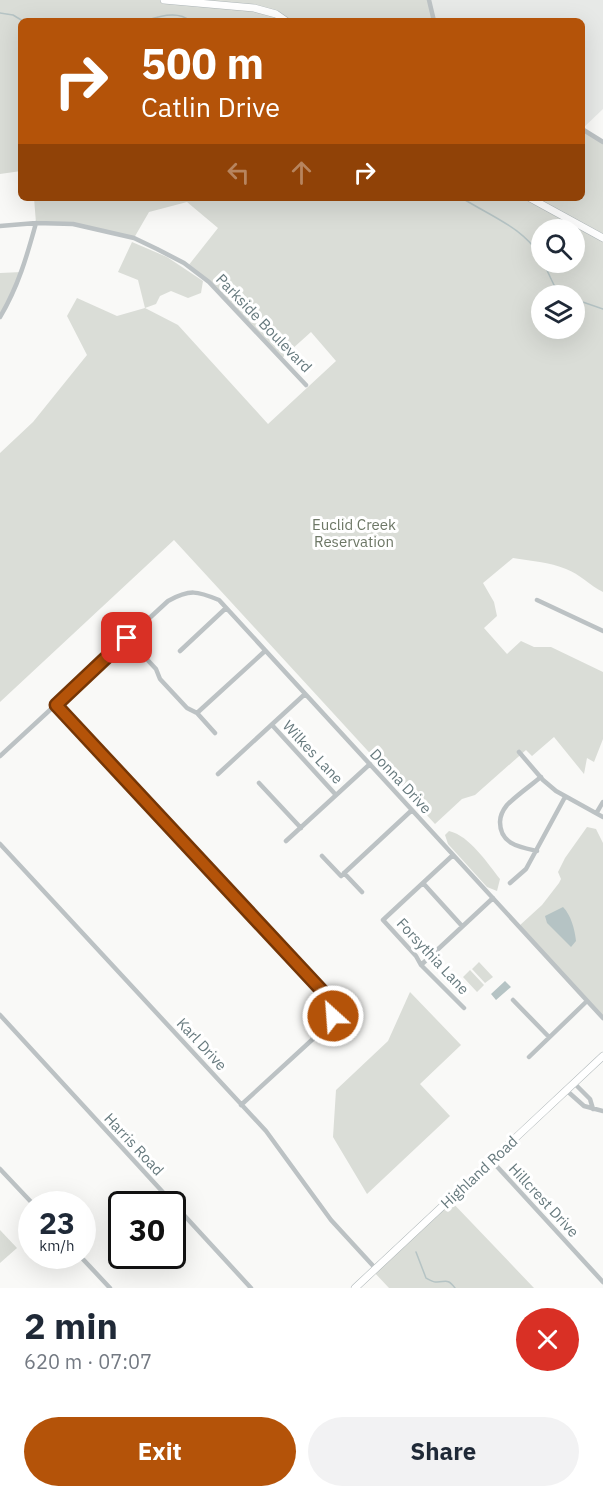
<!DOCTYPE html>
<html lang="en">
<head>
<meta charset="utf-8">
<style>
	body { margin:0; font-family:"IBM Plex Sans",sans-serif; background:#f2f2f3; color:#1f2937; height:100vh; display:flex; flex-direction:column; font-size:22px; white-space:nowrap }
	* { box-sizing:border-box; margin:0 }
	p { font-size:20px; color:#747a83 }
	.icon { flex:none; width:33px; height:33px; fill:none; stroke:currentColor; stroke-width:2; stroke-linecap:round; stroke-linejoin:round }
	.map { position:relative; height:1288px; overflow:hidden }
	.details { display:flex; flex-direction:column; background:#fff; flex:1 }
	.details>* { flex:none }
	.banner { position:absolute; left:18px; top:18px; width:567px; height:183px; border-radius:9px; box-shadow:0 6px 24px #0002; background:#b45309; color:#fff; overflow:hidden }
	.tools { position:absolute; left:531px; top:219px; display:grid; gap:12px }
	.tools a { display:grid; place-items:center; width:54px; height:54px; border-radius:50%; background:#fff; box-shadow:0 6px 24px #0002; font-size:30px }
	.speed { position:absolute; left:18px; top:1191px; display:flex; gap:12px; font-size:30px; font-weight:700; text-align:center }
	.speed>* { display:grid; place-content:center; width:78px; height:78px; border-radius:50%; background:#fff; box-shadow:0 6px 24px #0002; line-height:1 }
	.speed small { font-size:15px; font-weight:400 }
	.speed .limit { border:3px solid #111; border-radius:9px; background:#fff; color:#111 }
	.pin { position:absolute; display:grid; place-items:center; width:51px; height:51px; color:#fff; margin:-26px; border-radius:12px; box-shadow:0 3px 9px #0006 }
	.me { position:absolute; width:66px; margin:-33px; rotate:334deg; stroke-linejoin:round; filter:drop-shadow(0 0 4px #0008) }
	.turn { display:flex; align-items:center; gap:21px; height:126px; padding:0 24px; font-size:27px }
	.turn .icon { width:78px; height:78px; stroke-width:2.5 }
	.turn b { display:block; font-size:42px; line-height:51px }
	.lanes { display:flex; align-items:center; height:57px; padding:0 24px; background:#0003; justify-content:center; gap:30px; direction:ltr }
	.lanes .off { opacity:.35 }
	.round { display:grid; place-items:center; flex:none; width:63px; height:63px; border-radius:32px; background:#f2f2f3 }
	.summary { display:flex; align-items:center; justify-content:space-between; height:102px; padding:0 24px }
	h1 { font-size:36px; font-weight:800; line-height:45px }
	.primary-button { display:flex; gap:12px; margin-top:auto; padding:12px 24px }
	.primary-button a { flex:1; height:69px; border-radius:36px; background:#b45309; color:#fff; font-size:24px; font-weight:800; line-height:69px; text-align:center }
	.primary-button a+a { background:#f2f2f3; color:#1f2937 }
	.map>svg:first-child { display:block }
	.built { fill:#e7e9e7 }
	.green { fill:#daddd7; fill-rule:evenodd }
	.water { fill:#b5c3c4 }
	.lines { fill:none; stroke-linecap:round; stroke-linejoin:round }
	.stream { stroke:#b5c3c4; stroke-width:1.5 }
	.secondary-casing { stroke:#afb7b9; stroke-width:8 }
	.street { stroke:#bcc2c4; stroke-width:4.5 }
	.secondary { stroke:#fff; stroke-width:7 }
	.route-casing { stroke:#753606; stroke-width:15 }
	.route { stroke:#b45309; stroke-width:10 }
	.labels { text-anchor:middle; dominant-baseline:central; stroke-width:6; stroke-linejoin:round; paint-order:stroke }
	.street-label { font-size:15px; fill:#677a7e; stroke:#fff }
	.park-label { font-size:15px; fill:#6d7766; stroke:#fff }
</style>
</head>
<body>
<div class="map">
<svg width="603" height="1288" viewBox="0 0 603 1288">
	<rect width="100%" height="100%" fill="#f9f9f7"/>
	<!-- built -->
	<path class="built" d="M429,0H603V109L582,129V21H434Z"/>
	<!-- green -->
	<path class="green" d="M0,0H429L434,21H21V171L0,174Z
		M582,129L603,142V592C589,585 580,574 566,569C550,562 530,561 513,558L483,583L494,602L497,616L484,628L507,654L521,641L534,647H551L603,672V739L594,762L587,758L584,774L554,737L532,756L526,750L475,795L462,799L435,824L174,540L0,702V453L33,422L87,355L67,316L77,298L117,316L145,308L138,280L118,272L132,242L167,257L203,281L201,293L188,298L171,291L160,296L156,304L145,308L178,325L268,424L336,361L311,332L281,359L209,282L188,266L218,228L187,202L149,212L134,238L73,224L36,223L34,198H582ZM542,230H574V262H542ZM542,296H574V328H542Z
		M22,272L0,317V273Z
		M587,827L596,829L603,843V1018L519,926L542,905L559,883L561,879L558,872L565,858Z
		M449,831C470,836 487,863 500,879L497,891L487,887L448,844L445,835Z
		M479,962L493,977L485,983L472,969Z
		M470,970L484,985L477,992L463,977Z
		M410,992L461,1045L420,1084L450,1116L367,1194L333,1137L336,1090L388,1041Z
		M449,1199L534,1288H389L373,1271Z
		M0,1230L17,1248L0,1263Z"/>
	<!-- water -->
	<path class="water" d="M563,907C571,915 575,930 576,941L571,947L547,923L545,916Z
		M505,981L511,987L496,1000L491,994Z"/>
	<g class="lines">
		<!-- stream -->
		<path class="stream" d="M0,13L13,15L23,21
			M146,21C159,16 179,11 190,21
			M462,198C490,216 525,228 542,259
			M543,262L554,285L567,296
			M574,299L603,309
			M416,1252L426,1278C427,1279 434,1282 435,1282C445,1283 447,1277 455,1288"/>
		<!-- secondary casing -->
		<g class="secondary-casing">
			<path id="secondary" d="M164,0L254,8L276,14L286,21
				M530,198L603,238
				M355,1288L603,1056"/>
		</g>
		<!-- street -->
		<path class="street" d="M429,0L434,21
			M582,129L603,142
			M0,226L36,223L73,224L134,238L157,249L184,263L209,282L306,385
			M0,317C18,287 27,256 36,223
			M537,600L603,631
			M127,638L156,669L160,679L187,708L197,713L215,733
			M180,651L226,608
			M56,705L325,994C334,1007 335,1013 326,1027L241,1105
			M197,713L265,651
			M272,725L336,795
			M519,752L543,780L556,791L603,817
			M0,756L168,601C190,589 197,591 219,600L603,1018
			M218,774L305,694
			M259,783L301,828
			M597,812L603,802
			M286,841L370,764
			M0,844L266,1131L331,1220L376,1269
			M537,851C519,847 500,844 500,822C500,816 503,810 507,805C517,795 530,786 541,777
			M453,855L383,920L416,956L421,965L464,1008
			M322,856L341,876L412,810
			M344,873L362,892
			M423,883L462,926
			M510,883L526,869L565,797
			M421,965L493,898
			M513,1000L549,1037
			M0,1015L251,1288
			M529,1057L587,1001
			M574,1083L590,1099L593,1109
			M566,1090L584,1106L603,1111
			M491,1160L603,1282
			M0,1169L33,1204
			M80,1256L110,1288"/>
		<!-- secondary -->
		<use href="#secondary" class="secondary"/>
	</g>
	<g class="lines">
		<!-- route casing -->
		<g class="route-casing">
			<path id="route" d="M127,638L56,705L325,994L333,1005V1016"/>
		</g>
		<!-- route -->
		<use href="#route" class="route"/>
	</g>
	<g class="labels">
		<!-- street labels -->
		<g class="street-label">
			<text transform="translate(264 323) rotate(46)">Parkside Boulevard</text>
			<text transform="translate(313 752) rotate(47)">Wilkes Lane</text>
			<text transform="translate(401 781) rotate(47)">Donna Drive</text>
			<text transform="translate(433 956) rotate(47)">Forsythia Lane</text>
			<text transform="translate(202 1044) rotate(47)">Karl Drive</text>
			<text transform="translate(134 1144) rotate(47)">Harris Road</text>
			<text transform="translate(479 1172) rotate(-43)">Highland Road</text>
			<text transform="translate(544 1200) rotate(47)">Hillcrest Drive</text>
		</g>
		<!-- park labels -->
		<g class="park-label">
			<text x="354" y="524">Euclid Creek<tspan x="354" dy="17">Reservation</tspan></text>
		</g>
	</g>
</svg>
<div class="tools">
<a><svg class="icon" aria-label="search" viewBox="0 0 24 24"><circle cx="10" cy="10" r="6"/><path d="M15 15l6 6"/></svg></a>
<a><svg class="icon" aria-label="layers" viewBox="0 0 24 24"><path d="M12 4l9 5-9 5-9-5zM3 14l9 5 9-5"/></svg></a>
</div>
<div class="speed"><div>23<small>km/h</small></div><div class="limit">30</div></div>
<div class="pin" style="left:127px;top:638px;background:#d93025"><svg class="icon" aria-label="arrive" viewBox="0 0 24 24"><path d="M6 21V4h12l-3 4 3 4H6"/></svg></div>
<svg class="me" style="left:333px;top:1016px" viewBox="-20 -20 40 40"><circle r="17" fill="#b45309" stroke="#fff" stroke-width="3"/><path d="M0-11L8 9 0 5-8 9z" fill="#fff"/></svg>
<div class="banner">
<div class="turn"><svg class="icon" aria-label="right" viewBox="0 0 24 24"><path d="M7 20v-9h11M14 6l5 5-5 5"/></svg><div><b>500 m</b>Catlin Drive</div></div>
<div class="lanes"><svg class="icon off" aria-label="left" viewBox="0 0 24 24"><path d="M17 20v-9H6M10 6l-5 5 5 5"/></svg><svg class="icon off" aria-label="ahead" viewBox="0 0 24 24"><path d="M12 20V5M6 11l6-6 6 6"/></svg><svg class="icon" aria-label="right" viewBox="0 0 24 24"><path d="M7 20v-9h11M14 6l5 5-5 5"/></svg></div>
</div>
</div>
<section class="details">
<div class="summary"><div><h1>2 min</h1><p>620 m · 07:07</p></div><a class="round" style="background:#d93025;color:#fff"><svg class="icon" aria-label="close" viewBox="0 0 24 24"><path d="M6 6l12 12M18 6L6 18"/></svg></a></div>
<div class="primary-button"><a>Exit</a><a>Share</a></div>
</section>
</body>
</html>
